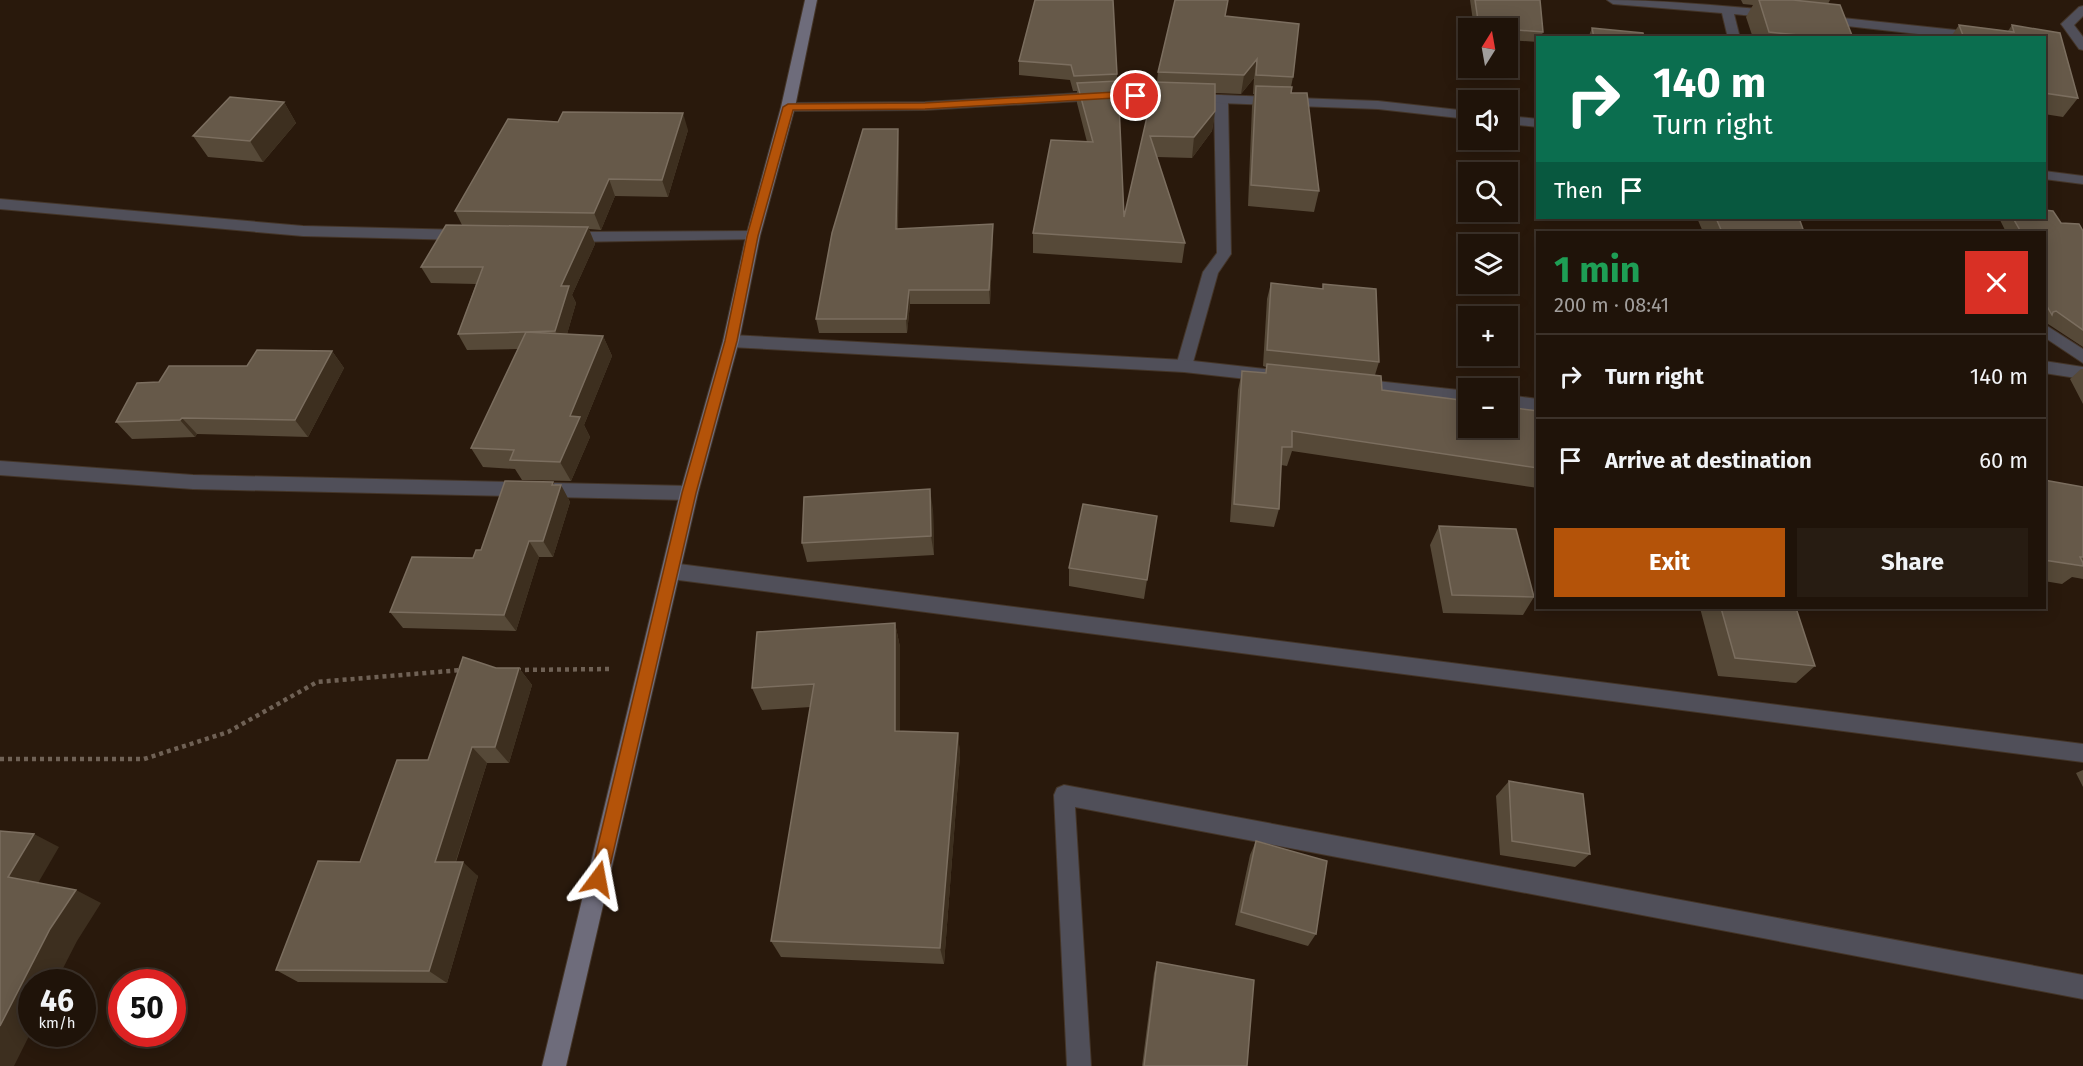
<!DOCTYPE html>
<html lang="en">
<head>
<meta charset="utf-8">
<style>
	body { margin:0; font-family:"Fira Sans",sans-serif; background:#271c12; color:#f1f3f6; height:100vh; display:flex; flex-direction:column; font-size:22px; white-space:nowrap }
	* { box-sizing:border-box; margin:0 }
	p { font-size:20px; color:#a19e9c }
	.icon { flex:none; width:33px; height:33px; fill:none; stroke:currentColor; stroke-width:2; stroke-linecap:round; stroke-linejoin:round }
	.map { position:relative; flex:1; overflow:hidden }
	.sheet { position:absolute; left:1536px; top:231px; width:510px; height:378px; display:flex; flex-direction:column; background:#1f1309; border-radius:0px; box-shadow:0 3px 15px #0003,0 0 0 2px #3c322a }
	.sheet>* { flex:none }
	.top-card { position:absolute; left:1536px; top:36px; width:510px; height:183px; border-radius:0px; box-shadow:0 3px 15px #0003,0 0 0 2px #3c322a; background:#0b6e4f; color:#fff; overflow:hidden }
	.needle { width:39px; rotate:11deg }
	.fabs { position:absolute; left:1458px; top:18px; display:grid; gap:12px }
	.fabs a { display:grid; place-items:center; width:60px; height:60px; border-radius:0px; background:#1f1309; box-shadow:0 3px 15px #0003,0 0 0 2px #3c322a; font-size:30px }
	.speed { position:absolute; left:18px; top:969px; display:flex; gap:12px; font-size:30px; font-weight:700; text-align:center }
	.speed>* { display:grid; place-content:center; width:78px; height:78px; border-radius:50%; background:#1f1309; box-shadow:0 3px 15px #0003,0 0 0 2px #3c322a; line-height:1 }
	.speed small { font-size:15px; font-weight:400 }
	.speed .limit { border:9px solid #d22; background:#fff; color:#111 }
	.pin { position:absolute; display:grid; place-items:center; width:51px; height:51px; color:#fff; margin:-26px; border:3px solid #fff; border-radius:50%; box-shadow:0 2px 6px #0007 }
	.me { position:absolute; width:66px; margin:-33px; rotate:13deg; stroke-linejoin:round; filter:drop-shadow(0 0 4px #0008) }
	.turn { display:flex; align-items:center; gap:21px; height:126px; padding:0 18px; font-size:27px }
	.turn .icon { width:78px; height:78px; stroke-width:2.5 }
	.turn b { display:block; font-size:42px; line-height:51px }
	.then { display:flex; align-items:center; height:57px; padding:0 18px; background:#0003; gap:12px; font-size:22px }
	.round { display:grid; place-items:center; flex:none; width:63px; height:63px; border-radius:0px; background:#271c12 }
	.overview { display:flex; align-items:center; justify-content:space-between; height:102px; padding:0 18px }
	h1 { font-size:36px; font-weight:700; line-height:45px; color:#1e9e55 }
	.cta { display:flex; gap:12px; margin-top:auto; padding:12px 18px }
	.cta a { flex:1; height:69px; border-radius:0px; background:#b45309; color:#fff; font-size:24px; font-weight:700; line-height:69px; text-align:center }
	.cta a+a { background:#271c12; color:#f1f3f6 }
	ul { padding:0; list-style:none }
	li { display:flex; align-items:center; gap:18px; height:84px; padding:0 18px; border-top:2px solid #3c322a }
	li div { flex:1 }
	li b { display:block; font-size:22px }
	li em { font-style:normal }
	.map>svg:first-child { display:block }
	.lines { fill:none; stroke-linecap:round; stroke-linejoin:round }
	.lane-casing { stroke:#443528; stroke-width:2 }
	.street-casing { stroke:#443528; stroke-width:2 }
	.secondary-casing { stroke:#443528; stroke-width:2 }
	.path { stroke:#6f6155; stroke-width:4.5; stroke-dasharray:4 4; stroke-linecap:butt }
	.lane { fill:#504f59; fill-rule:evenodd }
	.street { fill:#504f59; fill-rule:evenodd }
	.secondary { fill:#6e6c7b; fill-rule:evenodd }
	.wall { fill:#564938 }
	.shaded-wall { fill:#3d2f1f }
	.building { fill:#665949; stroke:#7b6e5f; stroke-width:1.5 }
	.route { fill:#b45309; stroke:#753606; stroke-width:1.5 }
</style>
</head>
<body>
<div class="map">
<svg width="2083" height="1066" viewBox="0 0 2083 1066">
	<rect width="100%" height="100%" fill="#29190c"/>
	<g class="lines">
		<!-- lane casing -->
		<g class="lane-casing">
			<path id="lane" d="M1221,95L1228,99L1231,254L1218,273L1192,366L1190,370H1178L1176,366L1203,272L1217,253L1214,99Z
				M2044,324L2083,349V363L2044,337Z"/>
		</g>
		<!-- street casing -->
		<g class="street-casing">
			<path id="street" d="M1607,0C1663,0 1718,6 1773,10L1779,14L1773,18L1734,14L1740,38H1728L1722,13L1613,4Z
				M2083,6V16L2074,25L2083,37V50L2079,49L2061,24L2079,7Z
				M1824,16L1993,34L1999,38H1954L1820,23L1818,20Z
				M1115,91L1378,101L1468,111V119L1378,109L1115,99L925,110L788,111L781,107L788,103L925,102Z
				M1508,116L1538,119V127L1508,124Z
				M2044,171L2083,176V184L2044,179Z
				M0,199L303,226L463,230L470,235L463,240L303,236L0,209Z
				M753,231L760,236L758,239L568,242L561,237L568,232Z
				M731,335L1184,360L1265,369L1271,371L1273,375L1271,379L1265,381L1184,372L731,347L725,345L723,341L725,337Z
				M2044,361L2083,367V379L2044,373Z
				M1358,379L1468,391V403L1352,389L1350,385L1352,381Z
				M1508,395L1538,399V411L1508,407Z
				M0,461L193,475L689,486L695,488L698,493L695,498L689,500L193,489L0,475Z
				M671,563L2083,744V762L671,579L664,576L662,571L664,566Z
				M1064,785L2083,975V999L1075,807L1091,1066H1067L1054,795L1057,788Z"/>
		</g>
		<!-- secondary casing -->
		<g class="secondary-casing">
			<path id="secondary" d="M805,0H817L795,107L760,236L739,341L698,493L566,1066H542L680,493L723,341L746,236L781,107Z"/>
		</g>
		<!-- path -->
		<path class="path" d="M517,670L611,669
			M0,759H144L228,732L317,682L461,670"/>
		<!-- lane -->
		<use href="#lane" class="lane"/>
		<!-- street -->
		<use href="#street" class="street"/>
		<!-- secondary -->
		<use href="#secondary" class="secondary"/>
	</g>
	<!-- wall -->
	<path class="wall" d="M1035,0L1117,74L1124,217L1157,82L1158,72L1175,0H1228L1225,16L1293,77L1291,87V93L1319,191L1314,212L1248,206L1252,106L1254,94H1253L1254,78L1241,94L1215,93V111L1212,131L1192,158L1157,157L1185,243L1182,263L1033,253V233L1087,142L1077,103V91H1073L1070,80L1019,75V61Z
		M1470,0H1540L1543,32L1541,38H1538V42L1508,40V28H1474Z
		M1741,0H1830L1828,4L1853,38H1753L1746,17L1753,5L1743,4Z
		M1959,25L2008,31L2012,25L2060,33L2078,98L2063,117L2044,114V38H1950Z
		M1592,28L1644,38H1588Z
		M284,102L296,123L263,162L208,157L193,136Z
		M688,130L668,197L615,196L601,230L589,229L595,244L572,295L576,303L567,334L603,336L612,356L584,425L590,437L571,481L522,480L515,469L483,467L471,448L518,349L467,350L458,334L476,284L431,283L421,267L462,225L455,211Z
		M899,143L898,229L993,238L990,304H910L907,333H819L816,319Z
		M1697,218H1799L1804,232H1703Z
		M1999,218H2044L2083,231V347L2045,322L2044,323V232H2006Z
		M1271,283L1379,362L1375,375L1382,390L1538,411V488L1292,451L1287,466L1281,465L1279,509L1274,527L1230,522L1238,390L1242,371L1265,373L1266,367L1263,366L1267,299Z
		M332,351L344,368L308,437L197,434L195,437L132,439L116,422L159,382Z
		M2081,369H2083V404L2070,379Z
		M2044,480L2083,487V579L2072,577L2062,584L2044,581Z
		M555,485H561L570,502L553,557H539L516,631L403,628L390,612L473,558L481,550Z
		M933,509L934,555L807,562L802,543Z
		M1439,526L1534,597L1523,615L1443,613L1430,545Z
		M1154,535L1144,599L1069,586V568Z
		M1700,608H1796L1815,666L1796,683L1718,676Z
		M895,623L900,647V731L958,733L960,755L944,964L781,957L771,941L811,707L762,710L752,688Z
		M496,668H519L532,685L509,763H487L456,862L478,876L447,983L298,982L276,970L360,862L428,760Z
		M2083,770V787L2076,773Z
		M1509,781L1590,854L1575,867L1500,855L1496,796Z
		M1256,841L1316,934L1308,946L1235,925L1250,855Z
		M1157,962L1247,1066H1142L1154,973Z"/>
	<!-- shaded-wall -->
	<path class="shaded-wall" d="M1257,59L1254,78L1241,94L1244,75Z
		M284,102L296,123L263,162L250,141Z
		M1215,111L1212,131L1192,158L1194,137Z
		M683,113L688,130L668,197L662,180Z
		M898,129L899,143L897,243L896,229Z
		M609,179L615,196L601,230L594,213Z
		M993,224V238L990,304L989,290Z
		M588,227L595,244L572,295L576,303L563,348L555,331L561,286Z
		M909,290L910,304L907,333L906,319Z
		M603,336L612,356L584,425L590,437L571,481L560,462L570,416Z
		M332,351L344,368L308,437L295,420Z
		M182,418L197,434L195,437L180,420Z
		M553,482L559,492L561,485L570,502L553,557L543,541Z
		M930,489L933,509L934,555L931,536Z
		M529,541L539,557L516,631L504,615Z
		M895,623L900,647V753L895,731Z
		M519,668L532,685L509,763L495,747Z
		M958,733L960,755L944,964L940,948Z
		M472,747L487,763L451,876L435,862Z
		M34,834L59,847L34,890L8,877Z
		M463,862L478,876L447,983L429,971Z
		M76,890L101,903L77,941L56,982H32V1030L14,1066H0V1026L50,929Z"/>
	<!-- building -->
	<path class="building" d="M1035,0H1113L1117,74L1074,76L1071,65L1019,61Z
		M1175,0H1228L1225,16L1299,24L1293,77L1256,75L1257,59L1244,75L1158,72Z
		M1475,0H1540L1543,32L1479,27Z
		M1759,0H1793L1840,5L1853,38H1799L1798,35L1769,32Z
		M1959,25L2014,32L2012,25L2060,33L2078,98L2044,93V38H1964Z
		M1592,28L1643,33L1644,38H1594Z
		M1118,81L1124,217L1155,82L1215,84V111L1194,137L1150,136L1185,243L1033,233L1051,140L1093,142L1077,83Z
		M1256,86L1292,87L1291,93H1307L1319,191L1251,185Z
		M230,97L284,102L250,141L193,136Z
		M563,112L683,113L662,180L609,179L594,213L455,211L508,119L558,122Z
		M863,129H898L896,229L993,224L989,290H909L906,319H816L832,233Z
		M2044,210L2053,211L2061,223L2079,224L2083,231V330L2056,311L2053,312L2052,315L2044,301V278H2046L2044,275V232H2021L2013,218H2044Z
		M1716,218H1799L1804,232H1722Z
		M446,225L588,227L561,286H569L555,331L458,334L483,267H421Z
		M1271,283L1323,289V284L1376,289L1379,362L1267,350Z
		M526,332L603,336L570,416L580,417L560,462L510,460L514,450L471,448Z
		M257,350L332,351L295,420L182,418L180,420L116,422L137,383L159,382L169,366H247Z
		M1267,364L1381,376L1382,390L1468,401V428H1508V407L1538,411V468L1292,431V447H1282L1279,509L1234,504L1242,371L1266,373Z
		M2044,480L2083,487V557H2080L2083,563V566L2044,560Z
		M505,481L553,482L552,485H561L543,541H529L504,615L390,612L412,557L473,558L476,550H481Z
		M930,489L931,536L802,543L804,497Z
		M1083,504L1157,516L1147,580L1069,568Z
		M1439,526L1516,529L1534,597L1452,595Z
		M1721,608H1796L1815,666L1735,658Z
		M895,623V731L958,733L940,948L771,941L814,684L752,688L757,632Z
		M463,657L496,668H519L495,747H472L435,862H463L429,971L276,970L318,861L360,862L397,760H428Z
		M1509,781L1583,794L1590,854L1512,841Z
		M0,831L34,834L8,877L76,890L50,929L0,1026Z
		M1256,841L1327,861L1316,934L1241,912Z
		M1157,962L1254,980L1247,1066H1144Z"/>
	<!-- route -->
	<path class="route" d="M1115,92L1136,93L1141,96L1136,99L1115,98L925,109L793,110L758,236L737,341L696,493L607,879L604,885L598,887L592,885L590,879L682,493L725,341L747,236L783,107L788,104L925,103Z"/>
</svg>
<div class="fabs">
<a><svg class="needle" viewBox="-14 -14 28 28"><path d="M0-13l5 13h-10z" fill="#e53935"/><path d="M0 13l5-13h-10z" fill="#a19e9c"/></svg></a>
<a><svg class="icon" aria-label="sound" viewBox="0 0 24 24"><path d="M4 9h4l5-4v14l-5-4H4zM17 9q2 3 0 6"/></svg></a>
<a><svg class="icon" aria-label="search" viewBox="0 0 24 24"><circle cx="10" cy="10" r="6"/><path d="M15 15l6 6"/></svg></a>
<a><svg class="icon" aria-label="layers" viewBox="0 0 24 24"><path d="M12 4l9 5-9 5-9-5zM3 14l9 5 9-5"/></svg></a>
<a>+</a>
<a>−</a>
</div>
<div class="speed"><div>46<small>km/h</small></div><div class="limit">50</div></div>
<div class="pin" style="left:1136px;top:96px;background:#d93025"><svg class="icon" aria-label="arrive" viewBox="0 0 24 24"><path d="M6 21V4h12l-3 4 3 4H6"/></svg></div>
<svg class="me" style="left:598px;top:879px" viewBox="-20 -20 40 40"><path d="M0-17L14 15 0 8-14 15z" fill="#b45309" stroke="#fff" stroke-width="4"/></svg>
<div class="top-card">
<div class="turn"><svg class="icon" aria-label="right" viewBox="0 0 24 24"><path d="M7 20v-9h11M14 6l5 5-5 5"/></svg><div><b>140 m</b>Turn right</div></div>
<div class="then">Then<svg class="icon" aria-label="arrive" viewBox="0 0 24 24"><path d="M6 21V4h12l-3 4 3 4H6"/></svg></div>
</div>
<section class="sheet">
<div class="overview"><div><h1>1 min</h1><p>200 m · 08:41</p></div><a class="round" style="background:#d93025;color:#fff"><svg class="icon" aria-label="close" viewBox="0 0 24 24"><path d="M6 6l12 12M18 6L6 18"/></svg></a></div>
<ul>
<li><svg class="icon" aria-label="right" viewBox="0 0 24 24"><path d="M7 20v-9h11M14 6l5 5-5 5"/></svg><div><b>Turn right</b></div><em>140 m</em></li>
<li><svg class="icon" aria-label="arrive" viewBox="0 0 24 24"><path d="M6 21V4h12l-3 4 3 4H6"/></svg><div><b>Arrive at destination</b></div><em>60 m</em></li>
</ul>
<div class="cta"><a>Exit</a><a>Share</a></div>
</section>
</div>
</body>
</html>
